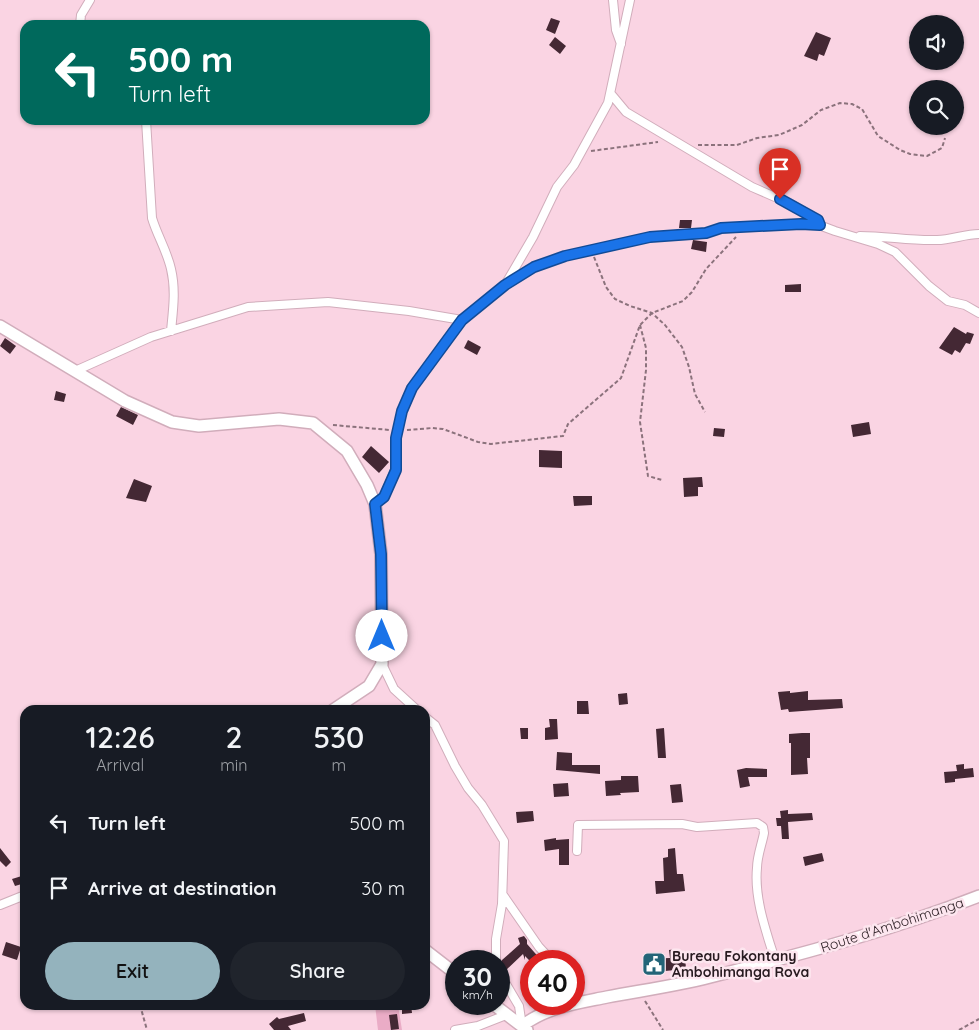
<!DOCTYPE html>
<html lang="en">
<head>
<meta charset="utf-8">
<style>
	body { margin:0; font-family:Quicksand,sans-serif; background:#20242c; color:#f1f3f6; height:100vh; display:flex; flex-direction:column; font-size:19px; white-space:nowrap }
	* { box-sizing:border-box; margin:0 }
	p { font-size:16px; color:#9ea1a6 }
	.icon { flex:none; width:28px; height:28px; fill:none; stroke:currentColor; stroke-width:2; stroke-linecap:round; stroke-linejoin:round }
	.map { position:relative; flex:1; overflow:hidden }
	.drawer { position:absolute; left:20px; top:705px; width:410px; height:305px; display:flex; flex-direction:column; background:#171b24; border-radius:15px; box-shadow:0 1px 4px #0004 }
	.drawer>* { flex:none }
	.guide { position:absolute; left:20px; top:20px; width:410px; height:105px; border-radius:15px; box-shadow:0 1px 4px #0004; background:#00695c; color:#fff; overflow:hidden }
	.tools { position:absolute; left:909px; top:15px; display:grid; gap:10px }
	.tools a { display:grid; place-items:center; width:55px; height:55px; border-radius:50%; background:#171b24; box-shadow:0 1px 4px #0004; font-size:25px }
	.speed { position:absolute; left:445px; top:950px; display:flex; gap:10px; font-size:25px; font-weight:700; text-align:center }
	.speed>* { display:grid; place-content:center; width:65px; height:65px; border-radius:50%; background:#171b24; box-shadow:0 1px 4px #0004; line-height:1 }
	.speed small { font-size:12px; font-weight:400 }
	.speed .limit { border:8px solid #d22; background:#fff; color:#111 }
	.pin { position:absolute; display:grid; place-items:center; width:42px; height:42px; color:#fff; margin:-51px -21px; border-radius:50% 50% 50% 0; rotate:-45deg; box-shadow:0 0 5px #0007 }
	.pin .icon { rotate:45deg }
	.me { position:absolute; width:55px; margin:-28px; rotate:0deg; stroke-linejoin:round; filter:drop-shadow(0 0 4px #0008) }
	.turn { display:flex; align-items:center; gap:18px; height:105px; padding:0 25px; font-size:22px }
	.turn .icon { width:65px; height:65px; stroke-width:2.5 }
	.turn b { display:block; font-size:35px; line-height:42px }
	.eta { display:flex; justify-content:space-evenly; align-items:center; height:85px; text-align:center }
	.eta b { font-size:30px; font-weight:600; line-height:35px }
	.cta { display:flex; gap:10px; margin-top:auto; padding:10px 25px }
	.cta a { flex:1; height:58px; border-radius:30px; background:#94b3bd; color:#111; font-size:20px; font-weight:600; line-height:58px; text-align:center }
	.cta a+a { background:#20242c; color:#f1f3f6 }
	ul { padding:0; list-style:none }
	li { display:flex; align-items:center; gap:15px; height:65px; padding:0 25px }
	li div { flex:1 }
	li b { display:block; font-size:19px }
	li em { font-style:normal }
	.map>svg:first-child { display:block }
	.green { fill:#eaacc6 }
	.building { fill:#442834 }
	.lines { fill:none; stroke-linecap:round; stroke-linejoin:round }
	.street-casing { stroke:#d1adbb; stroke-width:10 }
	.secondary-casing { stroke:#d1adbb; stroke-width:14 }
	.path { stroke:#8b727c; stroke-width:2; stroke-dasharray:4 2.5; stroke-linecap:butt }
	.street { stroke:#fff; stroke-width:8 }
	.secondary { stroke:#fff; stroke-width:11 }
	.route-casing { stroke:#114b97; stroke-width:12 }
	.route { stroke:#1a73e8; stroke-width:9 }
	.labels { text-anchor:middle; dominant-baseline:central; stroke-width:5; stroke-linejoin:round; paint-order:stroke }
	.street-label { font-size:14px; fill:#281b20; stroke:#fde6ef }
	.poi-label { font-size:14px; font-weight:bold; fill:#281b20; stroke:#fde6ef; text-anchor:start }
</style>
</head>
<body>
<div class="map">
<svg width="979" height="1030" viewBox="0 0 979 1030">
	<rect width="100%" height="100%" fill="#fad4e3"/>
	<!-- green -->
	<path class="green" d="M375,1005H398L402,1030H378Z"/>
	<!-- building -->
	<path class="building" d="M551,18L560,21L555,34L546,30Z
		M816,32L831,38L824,56L819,54L817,61L804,56Z
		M555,37L566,46L560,54L549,45Z
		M680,220H692L691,228H679Z
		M693,240L707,242L706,252L691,249Z
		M801,284V292H785V285Z
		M954,327L966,334L967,332L974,334L970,344L966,343L960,353L955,350L952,355L939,348Z
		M5,338L16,346L10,354L0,346Z
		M468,340L481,347L477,355L464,348Z
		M56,391L66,394L64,402L54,400Z
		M121,407L138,415L133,425L116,416Z
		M869,422L871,434L853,437L851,425Z
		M714,428L725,429L724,437L713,436Z
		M371,446L389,462L379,473L362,457Z
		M539,450L562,451V468L539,467Z
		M702,477L703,487H698V496L684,497L683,478Z
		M134,479L152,486L146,502L126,498Z
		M573,496H592V505L574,506Z
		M790,691V693L808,691V700L842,699L843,708L789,712L788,709L781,710L778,692Z
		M627,693L628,704L619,705L618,694Z
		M577,701H588L589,714H577Z
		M549,719H557L558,739L545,740V728L550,727Z
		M520,728H528V739H521Z
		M664,728L666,758H658L656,729Z
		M802,733H810V758H807L808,774L791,775V743H789V734Z
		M557,752L572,753V765H600V774L556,770Z
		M964,764V769L973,768L974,777L955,779V782L945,783L944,772L957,771L956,765Z
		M746,768L767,769V777H748L750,786L740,788L737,770Z
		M621,776H638L639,792L620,793L621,795L606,796L605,781L621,780Z
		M568,783L569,796L554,797L553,784Z
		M681,784L683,802L672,803L670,785Z
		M788,810V814L812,813L813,820L788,822L789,839H782L781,826H777L776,818H781L780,811Z
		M533,811L534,821L517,823L516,812Z
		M556,838V840L569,839V865H559V849L545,851L544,840Z
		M0,848L11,862L6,867L0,861Z
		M675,848L677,874H683L685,891L656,894L655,881H664L663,858L668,857V849Z
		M822,853L824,861L805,866L803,857Z
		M25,875V883L15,886L12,879Z
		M524,936L527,940V944L542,961H530L525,956V960L523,954L505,971L500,965L502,960L520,944L518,938Z
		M6,942L21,947L17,960L2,955Z
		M677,949L678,957L685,956L686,969L644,973L643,959L670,958L669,950Z
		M402,1005H411L412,1013L402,1014Z
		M304,1013L306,1021L288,1026L291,1030H274L269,1024L277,1017L279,1019Z
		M397,1014L399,1029L391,1030L389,1015Z"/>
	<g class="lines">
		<!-- street casing -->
		<g class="street-casing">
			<path id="street" d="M613,0L616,30L621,44
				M80,25L81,15L90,0
				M611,94L626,112L752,187L791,204L818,220L819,225
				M146,120L152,218C157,235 167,251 171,269C176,290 173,310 171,331
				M860,236C886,236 911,241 937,240C951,240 965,234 979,234
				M507,284L534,267L565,256L650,237L706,233L721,228L801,224L819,225L835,231L878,244L895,252L929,286L948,301L965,305L979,313
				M75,371L151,337L248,307L328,302L409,311L462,320
				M375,504L384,497L395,470L396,438L402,411L412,388L462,320L505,285L533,237L557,187L574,165L608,103L630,0
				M382,664L394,689L417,710
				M425,717L435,725L455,766L468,788L482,805L504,841L502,904L496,939V961
				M577,851L578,825L682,824L697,827L757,823L763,827L764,833C762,844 757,856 757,868C754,898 766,931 775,960
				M503,895L539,947L552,961
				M0,905L25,895
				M499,972L519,1006L522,1026
				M455,1030L478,1026L506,1015"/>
		</g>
		<!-- secondary casing -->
		<g class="secondary-casing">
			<path id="secondary" d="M0,326L125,401L172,422L199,426L279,419L313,423L347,451L367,485L375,504L381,554L382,664L369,686L333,710
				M425,950L456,974
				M493,1004L527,1030
				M522,1026C546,1007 578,1003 607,997C644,990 682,985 718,975C806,953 895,929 979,896"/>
		</g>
		<!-- path -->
		<path class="path" d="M698,145H737L757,138L779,135L802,125L821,110L840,103L852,104L862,109L878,136L900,150L910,154L927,156L942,148L945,138
			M591,151L658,142
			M594,257L606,287L615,299L630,306L652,313L665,325L682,347L689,367L695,394L705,412
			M640,325L646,348V370L640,422L648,476L662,480
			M333,425L390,430
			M407,430L432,428L443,429L478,442L491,444L563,436L568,424L621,378L640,325L652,313L683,301L692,292L706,269L736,237
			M645,1001L663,1030
			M140,1005L147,1030
			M959,1030L979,1019"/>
		<!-- street -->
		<use href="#street" class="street"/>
		<!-- secondary -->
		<use href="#secondary" class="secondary"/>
	</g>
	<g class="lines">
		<!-- route casing -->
		<g class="route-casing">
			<path id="route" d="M382,636L381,554L375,504L384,497L396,470V438L402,411L412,388L462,320L505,285L534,267L565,256L650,237L706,233L721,228L801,224L820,225L818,220L780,199"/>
		</g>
		<!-- route -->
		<use href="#route" class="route"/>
	</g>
	<!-- icons -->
	<defs>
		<g id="civic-square" transform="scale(1.25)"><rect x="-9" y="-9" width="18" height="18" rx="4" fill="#236478" stroke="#fde6ef"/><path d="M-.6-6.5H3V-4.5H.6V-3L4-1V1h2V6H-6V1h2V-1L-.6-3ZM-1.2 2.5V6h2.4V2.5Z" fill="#fff"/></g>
	</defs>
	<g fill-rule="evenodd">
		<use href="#civic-square" x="654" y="964"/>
	</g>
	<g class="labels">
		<!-- street labels -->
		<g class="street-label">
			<text transform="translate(892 925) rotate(-18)">Route d'Ambohimanga</text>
		</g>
		<!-- poi labels -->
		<g class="poi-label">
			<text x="672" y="956">Bureau Fokontany<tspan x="672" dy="16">Ambohimanga Rova</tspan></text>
		</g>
	</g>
</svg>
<div class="tools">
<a><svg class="icon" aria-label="sound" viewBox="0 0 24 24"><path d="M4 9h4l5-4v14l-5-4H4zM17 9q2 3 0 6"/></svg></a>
<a><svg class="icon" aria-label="search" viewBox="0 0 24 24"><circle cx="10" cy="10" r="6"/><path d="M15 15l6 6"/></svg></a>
</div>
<div class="speed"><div>30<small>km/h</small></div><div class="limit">40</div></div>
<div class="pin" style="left:780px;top:199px;background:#d93025"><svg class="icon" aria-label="arrive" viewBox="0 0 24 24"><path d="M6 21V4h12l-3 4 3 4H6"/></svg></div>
<svg class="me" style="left:382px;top:636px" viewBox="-20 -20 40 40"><circle r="19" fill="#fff"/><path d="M0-13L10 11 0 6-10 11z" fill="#1a73e8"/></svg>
<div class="guide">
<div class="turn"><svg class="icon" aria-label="left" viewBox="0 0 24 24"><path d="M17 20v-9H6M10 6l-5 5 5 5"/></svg><div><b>500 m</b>Turn left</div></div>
</div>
<section class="drawer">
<div class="eta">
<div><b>12:26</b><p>Arrival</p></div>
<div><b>2</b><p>min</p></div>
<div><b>530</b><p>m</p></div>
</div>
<ul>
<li><svg class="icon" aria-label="left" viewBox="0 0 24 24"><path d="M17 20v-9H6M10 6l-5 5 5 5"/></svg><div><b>Turn left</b></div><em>500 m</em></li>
<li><svg class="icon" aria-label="arrive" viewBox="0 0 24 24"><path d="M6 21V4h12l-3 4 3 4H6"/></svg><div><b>Arrive at destination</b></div><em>30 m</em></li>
</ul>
<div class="cta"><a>Exit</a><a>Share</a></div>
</section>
</div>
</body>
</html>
